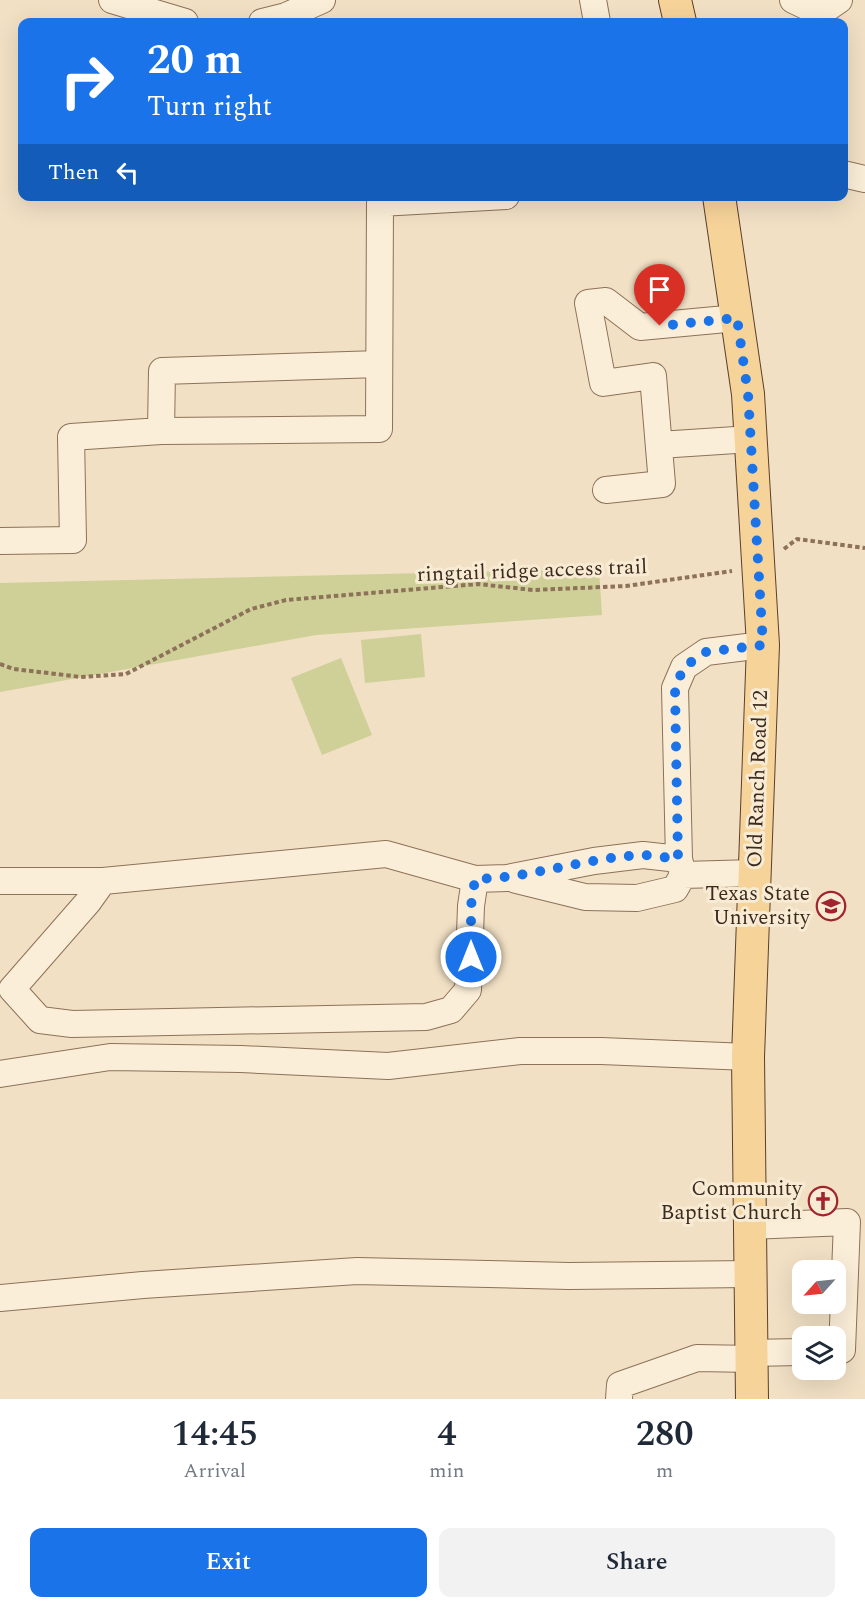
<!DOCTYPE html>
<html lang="en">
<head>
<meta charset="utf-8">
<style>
	body { margin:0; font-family:Spectral,serif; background:#f2f2f3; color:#1f2937; height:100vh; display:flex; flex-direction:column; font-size:22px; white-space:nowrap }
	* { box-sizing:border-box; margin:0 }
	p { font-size:20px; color:#747a83 }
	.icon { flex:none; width:33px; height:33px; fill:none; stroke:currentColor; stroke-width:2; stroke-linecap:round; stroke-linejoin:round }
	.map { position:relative; height:1399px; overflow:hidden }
	.panel { display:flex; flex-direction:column; background:#fff; flex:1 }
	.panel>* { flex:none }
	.top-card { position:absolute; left:18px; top:18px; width:830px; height:183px; border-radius:12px; box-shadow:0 6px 24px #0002; background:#1a73e8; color:#fff; overflow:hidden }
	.needle { width:39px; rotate:243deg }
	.fabs { position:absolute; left:792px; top:1260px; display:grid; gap:12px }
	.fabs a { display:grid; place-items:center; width:54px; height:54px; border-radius:12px; background:#fff; box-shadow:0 6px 24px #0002; font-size:30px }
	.pin { position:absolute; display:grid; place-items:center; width:51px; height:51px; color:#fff; margin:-62px -26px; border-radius:50% 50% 50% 0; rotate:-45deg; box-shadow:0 0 6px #0007 }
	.pin .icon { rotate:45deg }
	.me { position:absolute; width:66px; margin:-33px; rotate:0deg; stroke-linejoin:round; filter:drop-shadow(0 0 4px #0008) }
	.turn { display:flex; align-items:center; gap:21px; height:126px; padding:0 30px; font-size:27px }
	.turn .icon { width:78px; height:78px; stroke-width:2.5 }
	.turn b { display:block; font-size:42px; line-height:51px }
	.then { display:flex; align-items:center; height:57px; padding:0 30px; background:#0003; gap:12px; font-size:22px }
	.eta { display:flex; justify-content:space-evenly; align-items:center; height:102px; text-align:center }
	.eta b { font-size:36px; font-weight:600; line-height:42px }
	.action { display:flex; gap:12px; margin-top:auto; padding:12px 30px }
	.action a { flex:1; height:69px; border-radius:12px; background:#1a73e8; color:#fff; font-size:24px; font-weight:600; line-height:69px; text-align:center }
	.action a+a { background:#f2f2f3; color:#1f2937 }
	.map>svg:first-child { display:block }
	.green { fill:#ced097 }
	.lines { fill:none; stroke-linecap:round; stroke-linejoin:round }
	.minor-casing { stroke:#8d7159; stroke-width:28 }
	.major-casing { stroke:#5b3f2d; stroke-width:34 }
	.path { stroke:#8d7159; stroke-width:4; stroke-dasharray:4.5 3; stroke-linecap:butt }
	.minor { stroke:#fbeed8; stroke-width:26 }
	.major { stroke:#f6d399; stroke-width:32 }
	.route { stroke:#1a73e8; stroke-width:10; stroke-dasharray:0 18 }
	.labels { text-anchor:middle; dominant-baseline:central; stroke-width:6; stroke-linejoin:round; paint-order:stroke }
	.street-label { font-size:21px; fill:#3c2a1e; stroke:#f8ebd4 }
	.poi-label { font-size:21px; fill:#3c2a1e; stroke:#f8ebd4; text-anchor:end }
</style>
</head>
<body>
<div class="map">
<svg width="865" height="1399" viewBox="0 0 865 1399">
	<rect width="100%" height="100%" fill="#f1e0c4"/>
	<!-- green -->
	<path class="green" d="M599,569L602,615L316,635L0,692V583Z
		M421,634L425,677L365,683L361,640Z
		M341,658L372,735L322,755L291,678Z"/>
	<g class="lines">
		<!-- minor casing -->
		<g class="minor-casing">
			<path id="minor" d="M112,0L185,22
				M593,0L597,22
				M793,0L820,13L839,0
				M262,22L286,16L322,0
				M843,174L865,179
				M161,431L162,371L379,364
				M659,445L751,439
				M606,490L662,484L653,376L603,383L588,303L606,301L640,327L737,318
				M0,541L73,540L71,437L161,431L379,429L380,203L506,196
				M755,873L683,875L679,859L675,688L684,667L706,652L763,645
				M475,879L471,906L468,990L451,1010L426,1017L72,1024L40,1020L12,989L88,902L103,881L386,854L475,879L507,878L594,861L643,855L679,859
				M516,880L585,897L637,898L675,889L683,875
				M0,881H103
				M0,1074L110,1057L241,1059L388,1066L520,1051H601L748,1057
				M749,1226L847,1222L842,1350H836
				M0,1298L143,1285L357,1271L569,1276L749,1274
				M752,1353L802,1352
				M619,1399L620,1385L697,1358L753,1359"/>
		</g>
		<!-- major casing -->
		<g class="major-casing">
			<path id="major" d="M675,0L680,22
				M719,196L748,394L763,645L748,1057L752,1399"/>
		</g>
		<!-- path -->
		<path class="path" d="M784,549L797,539L865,548
			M0,664L14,669L81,677L126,674L251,609L286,600L478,584L533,590L626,586L732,571"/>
		<!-- minor -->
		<use href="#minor" class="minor"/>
		<!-- major -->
		<use href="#major" class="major"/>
	</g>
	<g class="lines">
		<!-- route -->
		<path class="route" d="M471,957V906L475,879C532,878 585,858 641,855C653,855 666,858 678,859L675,688L684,667L706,652L763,645L748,394L737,318L660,326"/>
	</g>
	<!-- icons -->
	<defs>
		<g id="university-ring" transform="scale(1.5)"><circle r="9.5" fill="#f8ebd4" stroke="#a0252e" stroke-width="1.5"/><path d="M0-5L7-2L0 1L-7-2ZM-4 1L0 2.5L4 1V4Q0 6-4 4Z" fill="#a0252e"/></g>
		<g id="church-ring" transform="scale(1.5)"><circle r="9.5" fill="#f8ebd4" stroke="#a0252e" stroke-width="1.5"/><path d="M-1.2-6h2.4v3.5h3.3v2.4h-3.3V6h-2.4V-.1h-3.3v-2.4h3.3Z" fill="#a0252e"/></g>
	</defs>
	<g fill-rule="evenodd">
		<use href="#university-ring" x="831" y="906"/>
		<use href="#church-ring" x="823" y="1201"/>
	</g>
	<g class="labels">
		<!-- street labels -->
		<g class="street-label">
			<text transform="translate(532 571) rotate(-2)">ringtail ridge access trail</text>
			<text transform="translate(758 779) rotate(-88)">Old Ranch Road 12</text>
		</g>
		<!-- poi labels -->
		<g class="poi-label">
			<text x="810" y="894">Texas State<tspan x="810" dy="24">University</tspan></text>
			<text x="802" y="1189">Community<tspan x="802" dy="24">Baptist Church</tspan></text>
		</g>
	</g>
</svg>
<div class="fabs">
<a><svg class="needle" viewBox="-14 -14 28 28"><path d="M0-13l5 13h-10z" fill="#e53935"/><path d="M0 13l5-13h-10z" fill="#747a83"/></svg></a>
<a><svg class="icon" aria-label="layers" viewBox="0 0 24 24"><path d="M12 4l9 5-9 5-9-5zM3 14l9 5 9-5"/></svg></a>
</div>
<div class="pin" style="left:660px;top:326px;background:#d93025"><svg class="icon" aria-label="arrive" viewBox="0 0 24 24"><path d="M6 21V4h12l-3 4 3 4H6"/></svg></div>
<svg class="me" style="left:471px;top:957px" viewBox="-20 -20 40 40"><circle r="17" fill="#1a73e8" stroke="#fff" stroke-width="3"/><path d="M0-11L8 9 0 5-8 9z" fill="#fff"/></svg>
<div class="top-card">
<div class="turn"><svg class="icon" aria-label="right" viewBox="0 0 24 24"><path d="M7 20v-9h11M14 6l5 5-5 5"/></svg><div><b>20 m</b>Turn right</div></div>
<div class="then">Then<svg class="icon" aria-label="left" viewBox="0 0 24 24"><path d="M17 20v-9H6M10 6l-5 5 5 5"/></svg></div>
</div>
</div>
<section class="panel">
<div class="eta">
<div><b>14:45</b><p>Arrival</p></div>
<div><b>4</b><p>min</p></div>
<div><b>280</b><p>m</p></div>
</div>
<div class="action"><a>Exit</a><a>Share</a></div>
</section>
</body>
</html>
